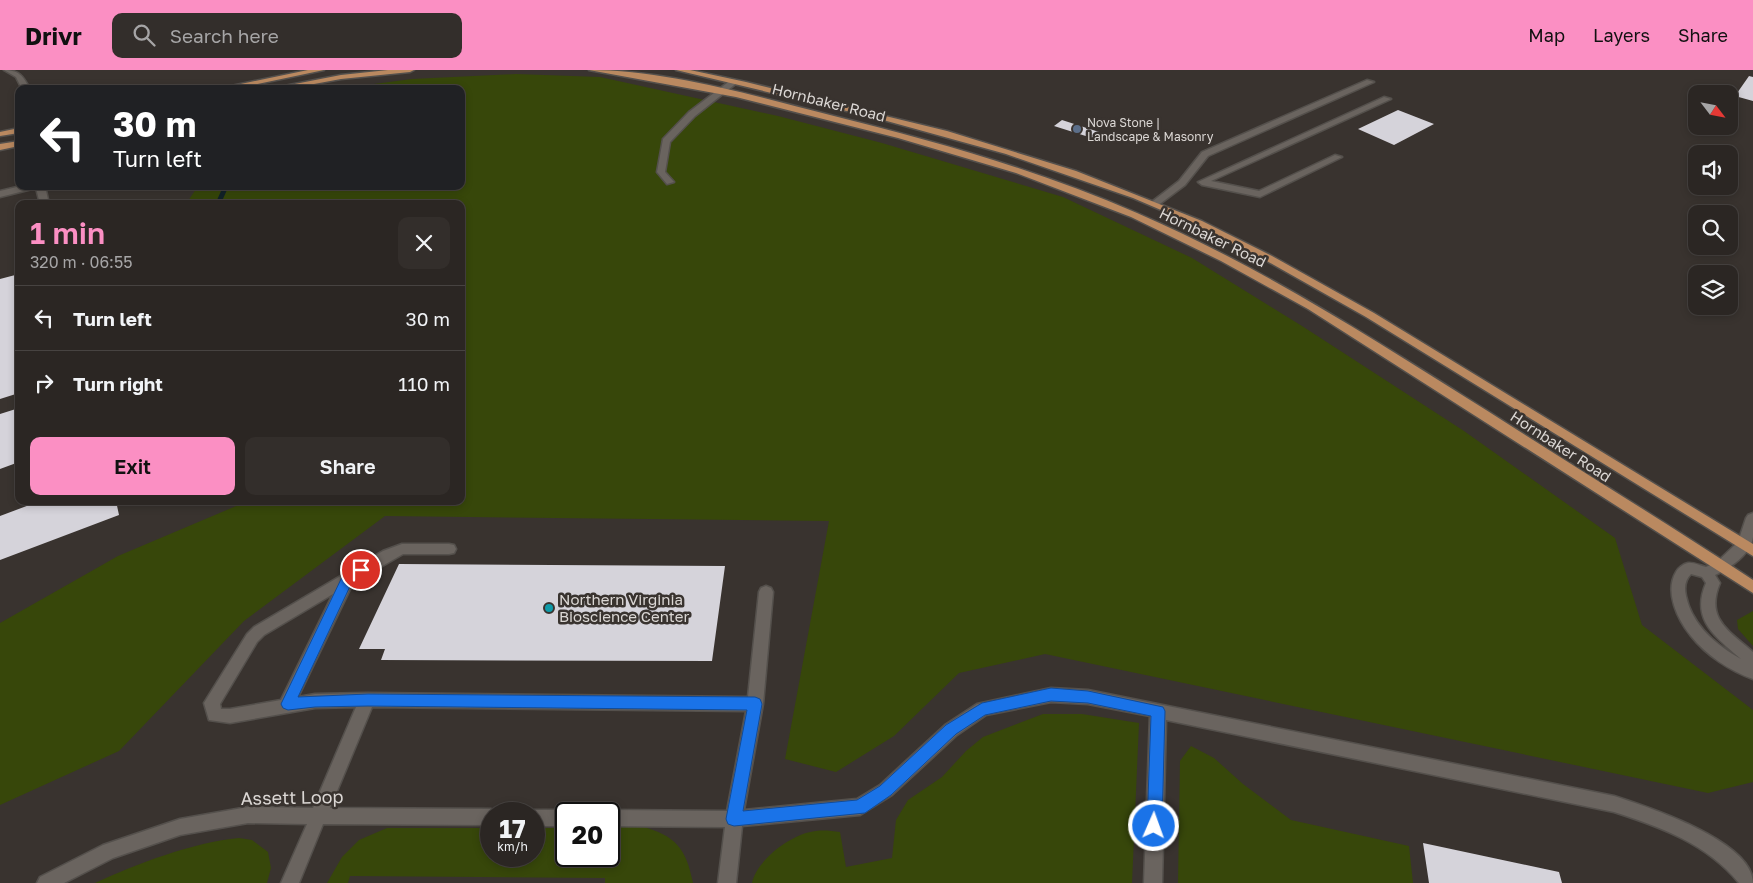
<!DOCTYPE html>
<html lang="en">
<head>
<meta charset="utf-8">
<style>
	body { margin:0; font-family:"Golos Text",sans-serif; background:#332e2b; color:#f1f3f6; height:100vh; display:flex; flex-direction:column; font-size:19px; white-space:nowrap }
	* { box-sizing:border-box; margin:0 }
	p { font-size:16px; color:#a6a5a6 }
	.icon { flex:none; width:28px; height:28px; fill:none; stroke:currentColor; stroke-width:2; stroke-linecap:round; stroke-linejoin:round }
	.map { position:relative; flex:1; overflow:hidden }
	.side { position:absolute; left:15px; top:130px; width:450px; height:305px; display:flex; flex-direction:column; background:#2b2623; border-radius:10px; box-shadow:0 2px 8px #0003,0 0 0 1px #474341 }
	.side>* { flex:none }
	.hud { position:absolute; left:15px; top:15px; width:450px; height:105px; border-radius:10px; box-shadow:0 2px 8px #0003,0 0 0 1px #474341; background:#202124; color:#fff; overflow:hidden }
	.needle { width:32px; rotate:122deg }
	.buttons { position:absolute; left:1688px; top:15px; display:grid; gap:10px }
	.buttons a { display:grid; place-items:center; width:50px; height:50px; border-radius:10px; background:#2b2623; box-shadow:0 2px 8px #0003,0 0 0 1px #474341; font-size:25px }
	.speed { position:absolute; left:480px; top:732px; display:flex; gap:10px; font-size:25px; font-weight:700; text-align:center }
	.speed>* { display:grid; place-content:center; width:65px; height:65px; border-radius:50%; background:#2b2623; box-shadow:0 2px 8px #0003,0 0 0 1px #474341; line-height:1 }
	.speed small { font-size:12px; font-weight:400 }
	.speed .limit { border:2px solid #111; border-radius:8px; background:#fff; color:#111 }
	.pin { position:absolute; display:grid; place-items:center; width:42px; height:42px; color:#fff; margin:-21px; border:2px solid #fff; border-radius:50%; box-shadow:0 1px 5px #0007 }
	.me { position:absolute; width:55px; margin:-28px; rotate:2deg; stroke-linejoin:round; filter:drop-shadow(0 0 4px #0008) }
	.turn { display:flex; align-items:center; gap:18px; height:105px; padding:0 15px; font-size:22px }
	.turn .icon { width:65px; height:65px; stroke-width:2.5 }
	.turn b { display:block; font-size:35px; line-height:42px }
	.round { display:grid; place-items:center; flex:none; width:52px; height:52px; border-radius:10px; background:#332e2b }
	.summary { display:flex; align-items:center; justify-content:space-between; height:85px; padding:0 15px }
	h1 { font-size:30px; font-weight:600; line-height:38px; color:#fb8fc3 }
	.cta { display:flex; gap:10px; margin-top:auto; padding:10px 15px }
	.cta a { flex:1; height:58px; border-radius:10px; background:#fb8fc3; color:#111; font-size:20px; font-weight:600; line-height:58px; text-align:center }
	.cta a+a { background:#332e2b; color:#f1f3f6 }
	ul { padding:0; list-style:none }
	li { display:flex; align-items:center; gap:15px; height:65px; padding:0 15px; border-top:1px solid #474341 }
	li div { flex:1 }
	li b { display:block; font-size:19px }
	li em { font-style:normal }
	header { display:flex; align-items:center; gap:30px; box-sizing:border-box; height:70px; padding:0 25px; background:#fb8fc3; color:#111 }
	header strong { font-size:24px }
	nav { display:flex; gap:28px; margin-inline-start:auto; font-size:18px }
	.search { width:350px; height:45px; background:#332e2b; display:flex; align-items:center; gap:12px; box-sizing:border-box; padding:0 18px; border-radius:10px; color:#a6a5a6; font-size:19px }
	.map>svg:first-child { display:block }
	.green { fill:#37470a }
	.lines { fill:none; stroke-linecap:round; stroke-linejoin:round }
	.stream { stroke:#122229; stroke-width:5 }
	.building { fill:#d5d3da }
	.minor-casing { stroke:#54504c; stroke-width:3 }
	.major-casing { stroke:#54504c; stroke-width:3 }
	.minor { fill:#6a645f; fill-rule:evenodd }
	.major { fill:#ba8960; fill-rule:evenodd }
	.route { fill:#1a73e8; stroke:#114b97 }
	.service-dot { fill:#5c6f8a; stroke:#39332f; stroke-width:2 }
	.culture-dot { fill:#0f9aa8; stroke:#39332f; stroke-width:2 }
	.labels { text-anchor:middle; dominant-baseline:central; stroke-width:5; stroke-linejoin:round; paint-order:stroke }
	.far-poi-label { font-size:12px; fill:#dbd7d4; stroke:#39332f; text-anchor:start }
	.street-label { font-size:15px; fill:#dbd7d4; stroke:#39332f }
	.poi-label { font-size:15px; fill:#dbd7d4; stroke:#39332f; text-anchor:start }
	.near-street-label { font-size:18px; fill:#dbd7d4; stroke:#39332f }
</style>
</head>
<body>
<header>
<strong>Drivr</strong>
<div class="search"><svg class="icon" aria-label="search" viewBox="0 0 24 24"><circle cx="10" cy="10" r="6"/><path d="M15 15l6 6"/></svg>Search here</div>
<nav><a>Map</a><a>Layers</a><a>Share</a></nav>
</header>
<div class="map">
<svg width="1753" height="813" viewBox="0 0 1753 813">
	<rect width="100%" height="100%" fill="#39332f"/>
	<!-- green -->
	<path class="green" d="M516,4L600,7L778,46L882,73L1063,127L1192,188L1302,256L1464,361L1615,468L1642,555L1753,640V712L1708,723L1045,584L959,603L894,666L836,702L785,689L829,451L385,446L244,551L119,681L0,735V553L118,486L248,431H461V134H186L198,116H461V19H336L412,9Z
		M1753,541V576L1738,559L1737,550Z
		M1043,644H1082L1139,653L1132,813H752C757,789 793,763 816,761C824,760 832,761 840,762L846,797L892,788L896,750L908,730L942,707L966,681L983,667Z
		M1191,676L1214,688L1243,714L1291,750L1409,776L1413,813H1178L1180,691Z
		M641,756C676,766 686,778 693,813H605V808L350,806L348,813H327L342,787L359,770L387,758H491V786H534V758H566V786H609V758Z
		M239,768L252,770L268,782L271,798L267,813H95C136,794 194,772 239,768Z"/>
	<g class="lines">
		<!-- stream -->
		<path class="stream" d="M218,134L226,116"/>
	</g>
	<!-- building -->
	<path class="building" d="M1749,6L1753,7V31L1735,26Z
		M1398,40L1434,54L1394,75L1358,59Z
		M1062,50L1099,62L1092,68L1054,56Z
		M19,204V323L0,329V209Z
		M19,338V392L0,399V344Z
		M40,431H116L119,445L0,490V446Z
		M399,494L725,496L712,591L381,590L385,579H359Z
		M1423,773L1559,802L1562,813H1429Z"/>
	<g class="lines">
		<!-- minor casing -->
		<g class="minor-casing">
			<path id="minor" d="M4,0C19,0 23,6 30,19H22L16,7Z
				M731,10L738,12L695,46L670,72L665,102L674,112L667,114L657,102L663,69L689,42Z
				M1367,10L1374,12L1208,86L1185,115L1157,136L1149,134L1179,111L1202,82Z
				M1384,27L1391,29L1211,111L1259,121L1335,85L1342,87L1260,127L1202,115L1198,112Z
				M21,116H45L49,134H40L36,118L0,127V121Z
				M1753,443C1753,451 1753,459 1753,467C1751,484 1729,499 1715,505L1720,513C1705,549 1729,561 1753,582V609C1730,601 1706,585 1691,566C1678,550 1664,522 1676,502C1678,498 1683,494 1688,493C1693,492 1701,496 1706,497L1717,492L1738,472L1746,448L1748,445ZM1691,504L1702,507L1706,513C1690,550 1716,567 1741,589C1716,575 1692,555 1686,526C1684,517 1685,510 1691,504Z
				M402,474H449L454,475L456,479L454,483L449,484H403L353,513L298,627L315,624L367,623L748,627L759,522L761,518L766,516L771,518L773,522L763,634L744,740L857,729L880,715L945,655L977,634L1051,618L1088,620L1614,726C1648,737 1753,771 1753,813H1739C1707,774 1661,757 1614,742L1166,650L1162,813H1144L1150,646L1088,634L1051,632L986,645L957,665L892,725L860,745L742,756L736,813H718L725,757L609,756V744H602L609,740L727,741L746,641L372,637L330,738L491,739L498,744H491V755L323,754L299,813H281L307,754L248,753L180,765L113,788L64,813H37L40,807L103,775L180,749L248,737L313,738L356,637L315,638L230,653L209,650L204,633L247,564L254,557L383,481ZM333,524L281,630L230,639H221L220,634L257,572L264,565Z
				M534,740H566L573,744H566V756H534V744H527Z"/>
		</g>
		<!-- major casing -->
		<g class="major-casing">
			<path id="major" d="M308,0H324L234,19H217Z
				M388,0H414L410,2L341,9L287,19H269L341,5Z
				M589,0C667,0 755,26 830,45C934,71 1039,100 1137,143C1260,196 1373,269 1486,340C1575,397 1665,452 1753,510V523L1308,239L1221,191L1131,147L1016,103L898,68L736,27Z
				M676,0H690L746,12L947,61L1076,101L1202,151L1272,186L1374,243L1753,474V486L1366,247L1265,190L1196,155L1133,128L1006,84L876,48Z
				M19,58V63L0,66V62Z
				M19,71V76L0,80V74Z"/>
		</g>
		<!-- minor -->
		<use href="#minor" class="minor"/>
		<!-- major -->
		<use href="#major" class="major"/>
	</g>
	<!-- route -->
	<path class="route" d="M361,496L367,500L352,512L298,627L368,624L755,627L760,629L762,634L743,741L857,730L880,716L946,655L982,633L1051,618L1088,621L1163,637L1165,641L1162,756L1160,761L1154,763L1149,761L1147,756L1151,646L1088,633L1051,631L985,645L956,664L891,725L865,743L734,756L728,754L726,749L747,640L368,636L315,637L288,640L283,638L281,634L343,505Z"/>
	<!-- markers -->
	<circle class="service-dot" cx="1077" cy="59" r="5"/>
	<circle class="culture-dot" cx="549" cy="538" r="5"/>
	<g class="labels">
		<!-- far-poi labels -->
		<g class="far-poi-label">
			<text x="1087" y="52">Nova Stone |<tspan x="1087" dy="14">Landscape &amp; Masonry</tspan></text>
		</g>
		<!-- street labels -->
		<g class="street-label">
			<text transform="translate(829 32) rotate(14)">Hornbaker Road</text>
			<text transform="translate(1213 167) rotate(26)">Hornbaker Road</text>
			<text transform="translate(1561 376) rotate(33)">Hornbaker Road</text>
		</g>
		<!-- poi labels -->
		<g class="poi-label">
			<text x="559" y="529">Northern Virginia<tspan x="559" dy="17">Bioscience Center</tspan></text>
		</g>
		<!-- near-street labels -->
		<g class="near-street-label">
			<text transform="translate(292 727) rotate(-1)">Assett Loop</text>
		</g>
	</g>
</svg>
<div class="buttons">
<a><svg class="needle" viewBox="-14 -14 28 28"><path d="M0-13l5 13h-10z" fill="#e53935"/><path d="M0 13l5-13h-10z" fill="#a6a5a6"/></svg></a>
<a><svg class="icon" aria-label="sound" viewBox="0 0 24 24"><path d="M4 9h4l5-4v14l-5-4H4zM17 9q2 3 0 6"/></svg></a>
<a><svg class="icon" aria-label="search" viewBox="0 0 24 24"><circle cx="10" cy="10" r="6"/><path d="M15 15l6 6"/></svg></a>
<a><svg class="icon" aria-label="layers" viewBox="0 0 24 24"><path d="M12 4l9 5-9 5-9-5zM3 14l9 5 9-5"/></svg></a>
</div>
<div class="speed"><div>17<small>km/h</small></div><div class="limit">20</div></div>
<div class="pin" style="left:361px;top:500px;background:#d93025"><svg class="icon" aria-label="arrive" viewBox="0 0 24 24"><path d="M6 21V4h12l-3 4 3 4H6"/></svg></div>
<svg class="me" style="left:1154px;top:756px" viewBox="-20 -20 40 40"><circle r="17" fill="#1a73e8" stroke="#fff" stroke-width="3"/><path d="M0-11L8 9 0 5-8 9z" fill="#fff"/></svg>
<div class="hud">
<div class="turn"><svg class="icon" aria-label="left" viewBox="0 0 24 24"><path d="M17 20v-9H6M10 6l-5 5 5 5"/></svg><div><b>30 m</b>Turn left</div></div>
</div>
<section class="side">
<div class="summary"><div><h1>1 min</h1><p>320 m · 06:55</p></div><a class="round"><svg class="icon" aria-label="close" viewBox="0 0 24 24"><path d="M6 6l12 12M18 6L6 18"/></svg></a></div>
<ul>
<li><svg class="icon" aria-label="left" viewBox="0 0 24 24"><path d="M17 20v-9H6M10 6l-5 5 5 5"/></svg><div><b>Turn left</b></div><em>30 m</em></li>
<li><svg class="icon" aria-label="right" viewBox="0 0 24 24"><path d="M7 20v-9h11M14 6l5 5-5 5"/></svg><div><b>Turn right</b></div><em>110 m</em></li>
</ul>
<div class="cta"><a>Exit</a><a>Share</a></div>
</section>
</div>
</body>
</html>
